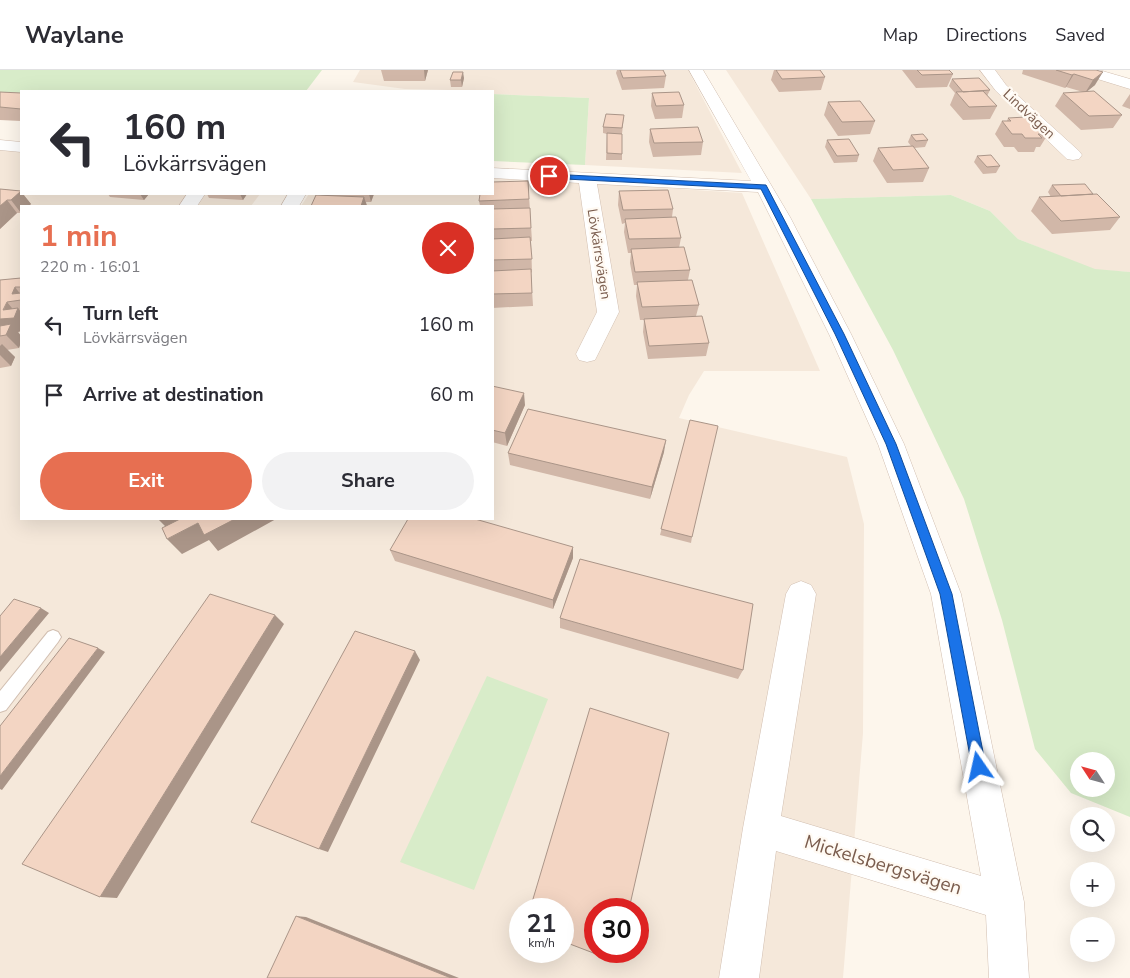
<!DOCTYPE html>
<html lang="en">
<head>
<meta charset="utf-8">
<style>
	body { margin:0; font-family:"Nunito Sans",sans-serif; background:#f2f2f3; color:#2b2b33; height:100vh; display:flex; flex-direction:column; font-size:19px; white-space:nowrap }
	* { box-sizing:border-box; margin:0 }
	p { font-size:16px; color:#7c7c81 }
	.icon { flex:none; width:28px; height:28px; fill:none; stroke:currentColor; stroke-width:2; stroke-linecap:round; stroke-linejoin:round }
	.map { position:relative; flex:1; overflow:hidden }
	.panel { position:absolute; left:20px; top:135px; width:474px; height:315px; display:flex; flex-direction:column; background:#fff; border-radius:0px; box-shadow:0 5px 20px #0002 }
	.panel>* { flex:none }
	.guide { position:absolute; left:20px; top:20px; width:474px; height:105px; border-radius:0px; box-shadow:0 5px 20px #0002; background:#fff; color:#2b2b33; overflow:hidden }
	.needle { width:32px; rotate:306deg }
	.tools { position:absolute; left:1070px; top:682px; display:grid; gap:10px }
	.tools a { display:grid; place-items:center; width:45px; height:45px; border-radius:50%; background:#fff; box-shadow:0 5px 20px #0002; font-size:25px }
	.speed { position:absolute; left:509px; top:828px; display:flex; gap:10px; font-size:25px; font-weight:700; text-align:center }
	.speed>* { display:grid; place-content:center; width:65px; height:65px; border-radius:50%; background:#fff; box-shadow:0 5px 20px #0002; line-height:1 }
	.speed small { font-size:12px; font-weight:400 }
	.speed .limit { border:8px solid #d22; background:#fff; color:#111 }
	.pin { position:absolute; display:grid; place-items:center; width:42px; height:42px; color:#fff; margin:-21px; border:2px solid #fff; border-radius:50%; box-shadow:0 1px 5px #0007 }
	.me { position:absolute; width:55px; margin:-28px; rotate:349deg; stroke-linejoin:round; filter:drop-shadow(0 0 4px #0008) }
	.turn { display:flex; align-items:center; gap:18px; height:105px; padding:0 20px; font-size:22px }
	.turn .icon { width:65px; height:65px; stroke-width:2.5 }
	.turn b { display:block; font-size:35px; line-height:42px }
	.round { display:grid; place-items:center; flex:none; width:52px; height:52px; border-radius:26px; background:#f2f2f3 }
	.headline { display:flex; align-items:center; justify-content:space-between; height:85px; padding:0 20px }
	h1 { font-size:30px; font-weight:700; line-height:38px; color:#e76f51 }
	.cta { display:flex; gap:10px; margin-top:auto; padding:10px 20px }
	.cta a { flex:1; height:58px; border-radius:30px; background:#e76f51; color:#fff; font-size:20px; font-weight:700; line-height:58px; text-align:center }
	.cta a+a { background:#f2f2f3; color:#2b2b33 }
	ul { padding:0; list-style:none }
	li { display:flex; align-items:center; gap:15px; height:70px; padding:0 20px }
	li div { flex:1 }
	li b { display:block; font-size:19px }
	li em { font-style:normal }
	header { display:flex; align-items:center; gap:30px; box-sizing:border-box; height:70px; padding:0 25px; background:#fff; border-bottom:1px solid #e1e1e2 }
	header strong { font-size:24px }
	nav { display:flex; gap:28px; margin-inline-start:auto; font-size:18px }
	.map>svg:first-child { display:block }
	.residential { fill:#f5e8da; fill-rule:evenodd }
	.green { fill:#d8ecc9; fill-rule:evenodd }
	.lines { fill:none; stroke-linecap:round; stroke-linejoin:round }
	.lane-casing { stroke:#d1beb0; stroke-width:2 }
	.street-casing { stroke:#d1beb0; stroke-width:1 }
	.lane { fill:#fff; fill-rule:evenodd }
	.street { fill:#fff; fill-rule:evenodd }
	.wall { fill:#d1b7a8 }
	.shaded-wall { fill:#aa9588 }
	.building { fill:#f3d5c3; stroke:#aa9588 }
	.route { fill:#1a73e8; stroke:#114b97 }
	.labels { text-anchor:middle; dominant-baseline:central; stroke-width:4.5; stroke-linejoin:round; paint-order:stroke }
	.far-street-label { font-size:14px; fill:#7a5c4d; stroke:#fffaf3 }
	.near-street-label { font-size:19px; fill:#7a5c4d; stroke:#fffaf3 }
</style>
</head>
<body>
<header>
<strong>Waylane</strong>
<nav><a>Map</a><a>Directions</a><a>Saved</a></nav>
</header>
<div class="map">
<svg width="1130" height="908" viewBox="0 0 1130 908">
	<rect width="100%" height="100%" fill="#fdf6ec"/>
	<!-- residential -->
	<path class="residential" d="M360,0H688L742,103L585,95L589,28L493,24L492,21L405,19L353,12Z
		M726,0H1071L1130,18V202L1095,200L1018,169L990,141L951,125L811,129Z
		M0,77L21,78V124H260L251,136H21V449H492V136H301L309,124H492L493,107L742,123L820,301H704L689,325L679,348L847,387L864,454L863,663L843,908H0ZM520,839H562V881H520ZM595,839H638V881H595Z"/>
	<!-- green -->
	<path class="green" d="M0,0H322L306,21H21V23H0Z
		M492,24L589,28L585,95L493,91Z
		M951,125L990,141L1018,169L1095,199L1130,202V747L1071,723L1035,679L1002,550L964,429L893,280L811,129ZM1106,691V719H1079V691Z
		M487,606L548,629L474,820L400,792Z"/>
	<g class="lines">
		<!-- lane casing -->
		<g class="lane-casing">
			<path id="lane" d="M53,560L58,562L61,567L58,572L6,640L0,642V621L48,562Z"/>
		</g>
		<!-- street casing -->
		<g class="street-casing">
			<path id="street" d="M689,0H703L790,147L851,264L904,374L961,524L1024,832L1029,908H989L986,845L776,781L759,908H719L743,758L786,524L791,515L801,511L811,515L816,524L781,746L981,806L931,524L878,374L829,264L758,122L597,114L619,242L595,290L587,292L579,290L576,284L597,242L579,113L492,108V98L751,111Z
				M980,0H995L1006,15L1079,81L1082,85L1079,89L1073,90L1067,89L996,21Z
				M1076,0H1099L1130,9V19L1078,3Z
				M0,70L21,72V82L0,80Z
				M187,124H205L197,136H179Z
				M288,124H306L299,136H281Z"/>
		</g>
		<!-- lane -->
		<use href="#lane" class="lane"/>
		<!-- street -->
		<use href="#street" class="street"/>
	</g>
	<!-- wall -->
	<path class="wall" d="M381,0H428L425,11H384Z
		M617,0H663L666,6L664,18L622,20L616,3Z
		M774,0H820L825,7L821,20L779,22L771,10Z
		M902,0H949L953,4L947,17L916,18Z
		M1023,0H1096L1095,15L1086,22L1122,45L1113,58L1081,60L1055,36L1063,23L1083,22L1066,17L1065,18L1022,4Z
		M464,8L462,17H451L450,10Z
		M952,9L990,20L987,26L997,36L990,49L963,50L950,35L955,23L949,16Z
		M0,22L21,23V51L0,50Z
		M652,23L684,35L682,48L655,49L651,36Z
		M1130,24V39L1122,36Z
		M828,32L875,51L870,64L838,66L824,45Z
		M624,45L622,64V90H606L607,64L603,63V57Z
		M1008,48L1029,51L1048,64L1040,77H1036L1034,82H1018L1014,77H1004L995,64L1002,51H1007Z
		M650,59L703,72L701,85L653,87L649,72Z
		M911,65L928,70L925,77L914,78L929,98L923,112L887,113L873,91L878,78L911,76L908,72Z
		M827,70L859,85L857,92L834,93L825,77Z
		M977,86L1000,96L996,103L983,104L974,92Z
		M528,111L532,171H531L532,202L531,203L533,236L492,238V136H480L479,131Z
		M1052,115L1093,124L1120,147L1110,160L1052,164L1031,141L1039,127H1051L1048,122Z
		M0,119L21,121V124H23L31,134L21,143H17L0,159Z
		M619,121L673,139L672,147L681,168L679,178L690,200L688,210L699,235L696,246L709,273L706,286L648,289L643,262L644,250H640L636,226L637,215H634L630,193L631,183H628L624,162L625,153L622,154L618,135Z
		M108,124H149L144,130L110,127Z
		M207,124H247L243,130L209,128Z
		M322,124H374L371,132H366L367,136H311L322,125Z
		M21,208V261L18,262L21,266V272L19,278L7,280L15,287L11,296L0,298V210Z
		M492,316L525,335L507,376L492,372Z
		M690,350L692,467L691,473L660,465Z
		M664,382L650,429L510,395L508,383Z
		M573,477V488L553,539L395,491L390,480Z
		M560,548L743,600L738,609L560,558Z"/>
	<!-- shaded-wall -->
	<path class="shaded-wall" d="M424,0H428L425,11Z
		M463,2L464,8L462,17L461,10Z
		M1103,2L1095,15L1085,23L1093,10Z
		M1074,4L1066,17L1065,18L1072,5Z
		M21,121V124H23L31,134L29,136H21V143L11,130Z
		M140,124H149L144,130Z
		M240,124H247L243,130Z
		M369,124H374L371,132Z
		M364,127L367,136H361Z
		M7,130L17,143L0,159V136Z
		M15,217L21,225L12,224Z
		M7,232L16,243L18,238L21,242V261L18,262L21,266V272L19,278L6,265L0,260V249Z
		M2,274L15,287L11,296L0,285V276Z
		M524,323L525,335L507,376L505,363Z
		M666,370L664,382L650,429L652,417Z
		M158,449H187L171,462Z
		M235,449H276L218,481L209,470L182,484L167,469L198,453Z
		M573,477V488L553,539V530Z
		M41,538L49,543L0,602V587Z
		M275,545L284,554L117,828L100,827Z
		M98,578L105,582L2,720L0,719V706Z
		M415,581L420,590L328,782L319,779Z
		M296,846L306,847L459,908H451Z"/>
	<!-- building -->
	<path class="building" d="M620,0H663L666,6L623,8Z
		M776,0H820L825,7L782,9Z
		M917,0H949L953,4L922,5Z
		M1056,0H1096L1103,2L1093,10L1074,4L1072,5Z
		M453,2H463L461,10H450Z
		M979,8L990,20L963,22L952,9Z
		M983,21L997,36L969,37L956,22Z
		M1094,21L1122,45L1089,46L1063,23Z
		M0,22L21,23V39L0,37Z
		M679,22L684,35L656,36L652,23Z
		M860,31L875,51L842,52L828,32Z
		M606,44L624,45L622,58L603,57Z
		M1026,47L1029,51H1038L1048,64H1038L1042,68H1025L1022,64H1012L1002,51H1011L1008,48Z
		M698,57L703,72L654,73L650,59Z
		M607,63L622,64V84L607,83Z
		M923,64L928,70L916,71L911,65Z
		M849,69L859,85L837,86L827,70Z
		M913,76L929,98L893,100L878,78Z
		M991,85L1000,96L987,97L977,86Z
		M528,111L529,129L479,131L480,124H492V112Z
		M1085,114L1093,124L1061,126L1052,115Z
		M0,119L21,121L11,130H7L0,136Z
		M668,120L673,139L623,140L619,121Z
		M1097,124L1120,147L1061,151L1039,127Z
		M316,125L364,127L361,136H311Z
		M530,138L531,158L492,159V139Z
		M676,147L681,168L629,169L625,149Z
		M530,167L532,189L492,190V169Z
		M684,177L690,200L635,202L631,179Z
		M531,199L532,223L492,224V201Z
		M21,208V217H15L12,224L21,223V230L7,232L3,240L18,238L14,248L0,249V210Z
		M692,210L699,235L642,237L637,212Z
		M702,246L709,273L649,276L644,249Z
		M11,254L6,265L0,266V256Z
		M492,316L524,323L505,363L492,360Z
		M528,339L666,370L652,417L508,383Z
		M690,350L718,356L692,467L661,459Z
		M180,449H235L204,465L198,453L167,469L162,458Z
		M408,449H475L573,477L553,530L390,480Z
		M580,489L753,534L743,600L560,548Z
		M210,524L275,545L100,827L22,794Z
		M14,529L41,538L0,587V546Z
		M355,561L415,581L319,779L251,752Z
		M69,568L98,578L0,706V656Z
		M590,638L669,663L629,839H595V881H619L617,892L562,871V839H530Z
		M296,846L451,908H267Z"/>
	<!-- route -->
	<path class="route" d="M549,104L766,115L844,264L896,374L952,524L986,697L984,702L979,704L974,702L972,697L940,524L886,374L835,264L761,119L546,108V105Z"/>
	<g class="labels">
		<!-- far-street labels -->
		<g class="far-street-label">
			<text transform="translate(1029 44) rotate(43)">Lindvägen</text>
			<text transform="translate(599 184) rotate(81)">Lövkärrsvägen</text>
		</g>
		<!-- near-street labels -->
		<g class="near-street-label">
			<text transform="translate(883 795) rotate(17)">Mickelsbergsvägen</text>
		</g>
	</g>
</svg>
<div class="tools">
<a><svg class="needle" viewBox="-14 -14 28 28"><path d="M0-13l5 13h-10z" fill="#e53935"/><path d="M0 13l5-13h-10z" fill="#7c7c81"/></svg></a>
<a><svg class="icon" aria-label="search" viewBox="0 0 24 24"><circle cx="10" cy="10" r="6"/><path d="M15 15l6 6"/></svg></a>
<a>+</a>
<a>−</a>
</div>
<div class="speed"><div>21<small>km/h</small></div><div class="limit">30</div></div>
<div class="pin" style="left:549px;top:106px;background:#d93025"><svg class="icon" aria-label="arrive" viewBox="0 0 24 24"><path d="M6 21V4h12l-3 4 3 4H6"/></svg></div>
<svg class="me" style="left:979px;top:697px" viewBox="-20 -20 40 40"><path d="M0-17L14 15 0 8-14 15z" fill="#1a73e8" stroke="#fff" stroke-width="4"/></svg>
<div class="guide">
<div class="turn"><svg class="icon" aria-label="left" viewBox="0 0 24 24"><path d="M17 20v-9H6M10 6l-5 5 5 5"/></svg><div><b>160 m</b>Lövkärrsvägen</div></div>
</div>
<section class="panel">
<div class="headline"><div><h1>1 min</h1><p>220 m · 16:01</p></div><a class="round" style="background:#d93025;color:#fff"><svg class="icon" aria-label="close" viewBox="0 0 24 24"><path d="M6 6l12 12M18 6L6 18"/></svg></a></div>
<ul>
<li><svg class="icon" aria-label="left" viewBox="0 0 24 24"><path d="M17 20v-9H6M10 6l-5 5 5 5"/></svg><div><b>Turn left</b><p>Lövkärrsvägen</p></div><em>160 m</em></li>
<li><svg class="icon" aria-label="arrive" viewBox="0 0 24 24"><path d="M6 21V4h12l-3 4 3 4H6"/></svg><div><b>Arrive at destination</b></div><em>60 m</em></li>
</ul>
<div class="cta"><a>Exit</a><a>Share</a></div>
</section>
</div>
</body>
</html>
